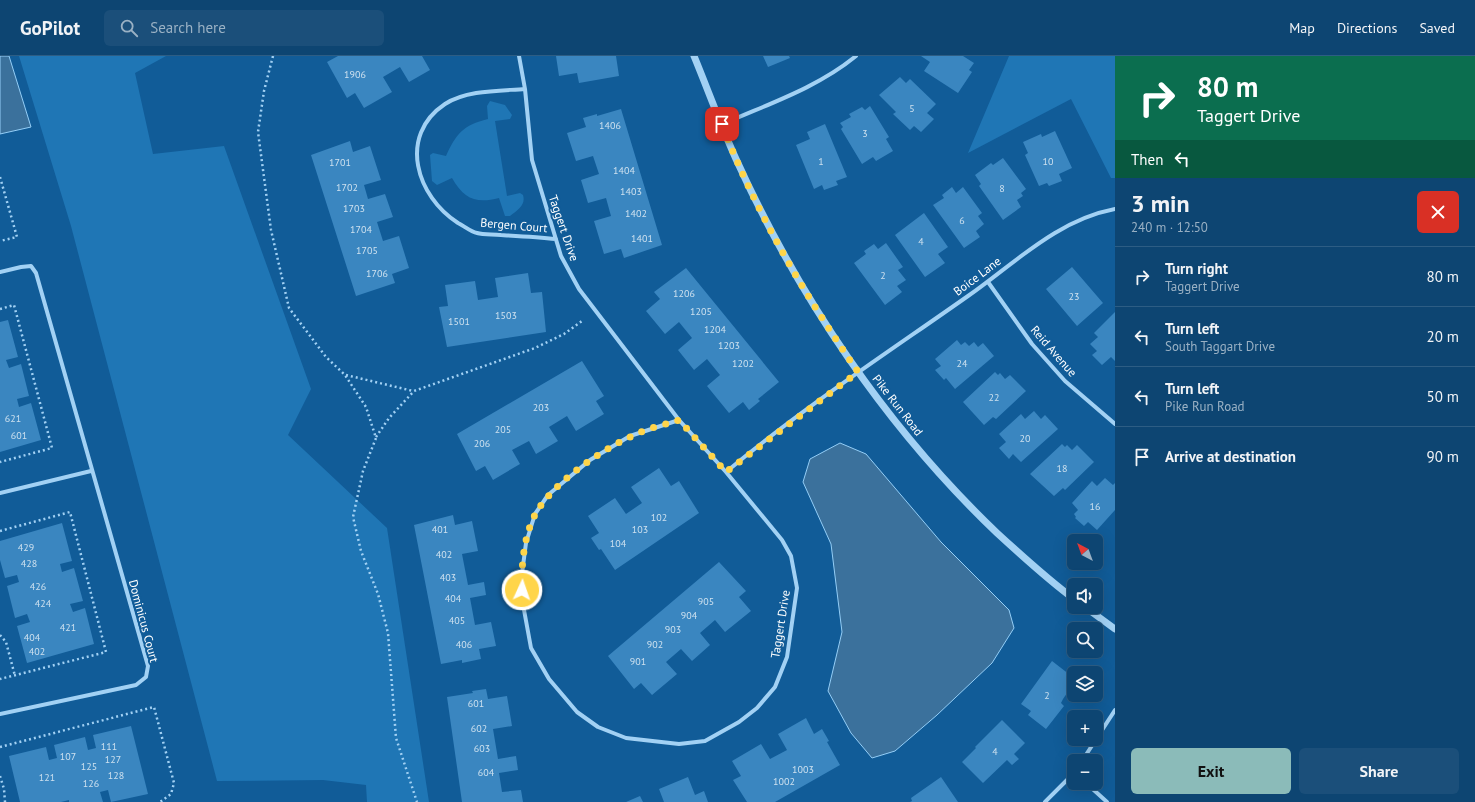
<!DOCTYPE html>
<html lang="en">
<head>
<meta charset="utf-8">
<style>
	body { margin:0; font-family:"PT Sans",sans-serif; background:#1b4f7a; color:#f1f3f6; height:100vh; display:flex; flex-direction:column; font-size:15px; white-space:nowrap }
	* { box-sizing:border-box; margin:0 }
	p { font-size:13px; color:#9ab1c4 }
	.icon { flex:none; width:22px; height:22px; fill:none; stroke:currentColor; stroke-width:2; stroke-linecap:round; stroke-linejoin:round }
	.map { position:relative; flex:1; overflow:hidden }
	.side { display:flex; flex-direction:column; background:#0d4572; width:360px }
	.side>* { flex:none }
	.guide { background:#0b6e4f; color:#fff; overflow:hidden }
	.needle { width:26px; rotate:319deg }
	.tools { position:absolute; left:1067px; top:478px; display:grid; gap:8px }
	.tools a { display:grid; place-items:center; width:36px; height:36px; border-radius:6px; background:#0d4572; box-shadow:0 4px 16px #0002,0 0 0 1px #2d5d84; font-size:20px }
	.pin { position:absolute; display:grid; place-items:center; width:34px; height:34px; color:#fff; margin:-17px; border-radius:8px; box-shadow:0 2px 6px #0006 }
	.me { position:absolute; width:44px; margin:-22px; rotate:3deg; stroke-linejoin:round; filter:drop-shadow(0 0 3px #0008) }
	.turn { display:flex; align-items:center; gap:14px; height:84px; padding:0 16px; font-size:18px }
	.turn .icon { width:52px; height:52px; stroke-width:2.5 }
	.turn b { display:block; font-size:28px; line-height:34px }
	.then { display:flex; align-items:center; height:38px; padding:0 16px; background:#0003; gap:8px; font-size:15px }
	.round { display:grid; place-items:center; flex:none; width:42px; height:42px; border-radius:6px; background:#1b4f7a }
	.summary { display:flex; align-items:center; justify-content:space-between; height:68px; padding:0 16px }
	h1 { font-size:24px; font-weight:600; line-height:30px }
	.primary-button { display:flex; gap:8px; margin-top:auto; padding:8px 16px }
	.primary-button a { flex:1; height:46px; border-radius:6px; background:#8bbbb9; color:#111; font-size:16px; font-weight:600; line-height:46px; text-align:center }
	.primary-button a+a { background:#1b4f7a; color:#f1f3f6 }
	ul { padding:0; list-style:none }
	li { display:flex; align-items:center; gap:12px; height:60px; padding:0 16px; border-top:1px solid #2d5d84 }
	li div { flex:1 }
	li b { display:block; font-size:15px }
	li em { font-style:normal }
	header { display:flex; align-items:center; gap:24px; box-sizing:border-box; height:56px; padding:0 20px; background:#0d4572; border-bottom:1px solid #2d5d84 }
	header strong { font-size:19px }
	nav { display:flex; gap:22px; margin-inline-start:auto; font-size:14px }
	.search { width:280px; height:36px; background:#1b4f7a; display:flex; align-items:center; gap:10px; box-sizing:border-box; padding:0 14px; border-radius:6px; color:#9ab1c4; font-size:15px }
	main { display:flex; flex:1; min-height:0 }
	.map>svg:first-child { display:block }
	.green { fill:#1f76b5 }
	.water { fill:#3b719c; stroke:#94cef7 }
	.building { fill:#3a86c0 }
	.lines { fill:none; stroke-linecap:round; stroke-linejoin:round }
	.path { stroke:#a2d1f4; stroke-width:2.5; stroke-dasharray:2 3; stroke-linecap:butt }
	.minor { stroke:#a2d1f4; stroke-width:4 }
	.tertiary { stroke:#a2d1f4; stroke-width:7 }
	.route { stroke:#ffd54a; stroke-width:7; stroke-dasharray:0 12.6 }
	.labels { text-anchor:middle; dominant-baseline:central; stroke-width:4; stroke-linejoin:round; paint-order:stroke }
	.number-label { font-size:10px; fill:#cee1ef }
	.street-label { font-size:12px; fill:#fff; stroke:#115c98 }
</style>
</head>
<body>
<header>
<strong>GoPilot</strong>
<div class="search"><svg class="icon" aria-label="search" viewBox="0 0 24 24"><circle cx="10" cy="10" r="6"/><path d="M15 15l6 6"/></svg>Search here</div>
<nav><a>Map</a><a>Directions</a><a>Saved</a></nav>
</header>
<main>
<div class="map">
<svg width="1115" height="746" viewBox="0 0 1115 746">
	<rect width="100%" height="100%" fill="#115c98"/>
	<!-- green -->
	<path class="green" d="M19,0H166L135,17L153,98L224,90L311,333L288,379L387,472L429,746H367L366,729L323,724L217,725L71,170Z
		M1009,0H1115V122H1111L1071,43L968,97Z
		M490,45L505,49L512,59L510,63L495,65L507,140L520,137L523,139C526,149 518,154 510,160H505L499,142C476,148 464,143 452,122L437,129L432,125L430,99L433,97L446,100C456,78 463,69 488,63L487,50Z"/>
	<!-- water -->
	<path class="water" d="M0,0H9L31,71L0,78Z
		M840,387L866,398L941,486L1009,554L1014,572L992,607L937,659L895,695L872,702L851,677L828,635L842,576L831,488L803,426L810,403Z"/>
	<!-- building -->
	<path class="building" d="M338,0H422L430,14L409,26L400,11L383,21L392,36L364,52L355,37L347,42L327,6Z
		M556,0H616L619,20L579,27L577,17L559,20Z
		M763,0H789L790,2L768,11Z
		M921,0H963L974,7L969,14L972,16L958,37L924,15L930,6Z
		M900,21L906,27L910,23L936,48L927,57L934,63L921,76L914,70L910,74L893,58L896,56L879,39Z
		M870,50L889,81L886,83L893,95L876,105L873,101L862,108L841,73L843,71L840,67L851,61L849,58L862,51L865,54Z
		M621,53L662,189L624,202L621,193L604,198L594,165L611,160L606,142L588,147L581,124L599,118L593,100L576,105L567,77L586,71L583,62L597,58V60Z
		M825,68L847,121L836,125L838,129L824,134L822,129L814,133L796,89L810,83L807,76Z
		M1055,75L1072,112L1059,118L1062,125L1049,130L1047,127L1039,130L1025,99L1028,97L1023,86L1041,78L1042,81Z
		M350,85L353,96L370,90L381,124L364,129L368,143L385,138L393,161L377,166L383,185L399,180L409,212L392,218L395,227L356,240L311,99Z
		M1003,102L1026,133L1021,137L1023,140L1017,144L1021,151L1003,164L979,130L981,128L975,119L991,107L993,109Z
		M952,131L956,137L963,131L982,157L978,160L984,168L976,175L980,181L964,192L933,149L944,142L942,139Z
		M924,157L948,191L938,198L945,207L925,221L895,179Z
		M886,187L903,211L898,214L906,224L897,230L902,236L885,249L854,207L866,198L864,195L874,188L878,193Z
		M1072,211L1103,247L1077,270L1046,233Z
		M686,212L779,326L758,343L760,345L749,354L743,346L729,357L707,330L720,319L707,303L694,314L678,294L692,282L679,266L665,278L646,255L660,243L654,236Z
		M528,217L531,237L542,236L546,276L447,291L439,251L448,250L445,229L475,225L478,244L498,241L495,222Z
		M1115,256V305L1111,301L1102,309L1092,299L1097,295L1090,288L1098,281L1094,277Z
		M8,264L18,301L6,304L9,312L21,308L29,340L17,343L19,351L31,347L41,384L0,396V266Z
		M957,284L961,289L965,286L969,290L974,286L978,291L983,287L994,300L955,333L946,322L944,324L935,314L941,310L935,303Z
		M582,305L604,340L596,345L604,358L576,375L567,360L549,371L558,385L536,398L529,385L512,394L520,408L493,424L485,410L476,415L457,378Z
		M995,316L998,319L1000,317L1005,323L1010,319L1026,335L996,363L993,361L984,369L963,346Z
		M1034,355L1041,363L1045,359L1058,373L1021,406L1013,398L1009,403L999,392L1006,386L999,378L1021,358L1025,363Z
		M1062,388L1065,391L1067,389L1072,394L1077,389L1094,406L1065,434L1063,432L1054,440L1030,418Z
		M659,412L671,430L679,425L699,457L615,514L601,493L599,494L591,482L599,477L588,460L615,442L626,458L642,447L631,431Z
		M1105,422L1113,429L1115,427V454L1097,474L1088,466L1084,470L1075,462L1076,461L1074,458L1078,454L1072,447L1092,425L1097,430Z
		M453,459L455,469L472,465L478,495L462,498L468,529L484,526L486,539L470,542L475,569L491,566L496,590L479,593L481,603L462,607V604L441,608L414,469Z
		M62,467L72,505L60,508L62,516L74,512L83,545L70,548L73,556L85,552L94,588L27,607L17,570L30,566L27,558L15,562L7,530L19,526L17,519L5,522L0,504V485Z
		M719,506L746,535L739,541L751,555L725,576L715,564L700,577L710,589L692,605L681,593L666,606L677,618L652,639L641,627L634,633L608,600Z
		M1052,605L1074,622V627L1063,643L1061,647L1064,650L1046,673L1028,659L1031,655L1021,648Z
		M486,633L488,643L507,640L512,670L493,673L498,703L516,700L518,714L499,717L502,736L521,734L523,746H462L447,641L473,637L472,635Z
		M806,662L814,678L822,673L829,685L827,686L840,709L775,746H747L733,724L741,720L732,705L761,688L770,703L787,694L778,678Z
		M1002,664L1025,687L1014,698L1019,703L1012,709L1007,704L983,727L962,706L976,692L975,691Z
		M131,670L148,738L111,746L108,734L100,736L103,746H69V744L61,746H20L9,700L46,691L49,704L57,702L54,689L85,681L88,694L96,692L93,679Z
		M688,721L695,739L704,735L708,746H664L659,733Z
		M941,721L958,746H910L912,745L911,742Z
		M640,740L643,746H626Z"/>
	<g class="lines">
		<!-- path -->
		<path class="path" d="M273,0L264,35L258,76L271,174L289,252L326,301L345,319L366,351L376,382L363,415L353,461L361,495L378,538L388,577L396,682L417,746
			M0,121L17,181L0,185
			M0,253L14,249L52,392L0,406
			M346,319L413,335
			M376,381L389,362L414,335L535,292L564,278L582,265
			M0,475L70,456L106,596L0,623
			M0,579L6,586L15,620
			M0,691L154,651L174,727L171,738L160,746
			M0,720L4,733L5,746"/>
		<!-- minor -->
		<path class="minor" d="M519,0L525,33L532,104L561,200L579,233L679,364L726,416L782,484L791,500L797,532L787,601L775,631L757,652L739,666L705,685L679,688L626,682L598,671L577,656L549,623L531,592L522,543L521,525L526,487L535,458L548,439L590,404L630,380L679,364
			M525,33C499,35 467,34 445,48C397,80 417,141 458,167C464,170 471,176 477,177C484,179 493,178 501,179C519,180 538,181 556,183
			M723,68C768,48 817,32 856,0
			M0,216L21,211L31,210L36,217L148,610L146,621L136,629L0,658
			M988,226L1032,288L1065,325L1115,368
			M726,416C803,352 887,297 968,240C1015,207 1057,164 1115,153
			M0,437L91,415
			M1082,705L1115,654
			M1086,727L1107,746
			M1045,746L1074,717"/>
		<!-- tertiary -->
		<path class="tertiary" d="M694,0C708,34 721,70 736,103C799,242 887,372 997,477C1022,500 1046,522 1074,543
			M1085,551L1115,573"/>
	</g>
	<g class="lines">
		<!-- route -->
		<path class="route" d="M522,534C521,510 524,478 536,457C553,427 600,395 630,381C645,373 663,369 679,364L726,416L858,316C805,239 755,156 722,68"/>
	</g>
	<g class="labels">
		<!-- number labels -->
		<g class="number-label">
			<text x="355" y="18">1906</text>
			<text x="912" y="52">5</text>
			<text x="610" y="69">1406</text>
			<text x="865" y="77">3</text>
			<text x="821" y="105">1</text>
			<text x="1048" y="105">10</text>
			<text x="340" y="106">1701</text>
			<text x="624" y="114">1404</text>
			<text x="347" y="131">1702</text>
			<text x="1002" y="132">8</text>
			<text x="631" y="135">1403</text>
			<text x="354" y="152">1703</text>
			<text x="636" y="157">1402</text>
			<text x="962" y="164">6</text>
			<text x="361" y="173">1704</text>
			<text x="642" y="182">1401</text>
			<text x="921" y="185">4</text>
			<text x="367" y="194">1705</text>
			<text x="377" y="217">1706</text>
			<text x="883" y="219">2</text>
			<text x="684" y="237">1206</text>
			<text x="1074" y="240">23</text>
			<text x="701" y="255">1205</text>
			<text x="506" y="259">1503</text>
			<text x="459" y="265">1501</text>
			<text x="715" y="273">1204</text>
			<text x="729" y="289">1203</text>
			<text x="743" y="307">1202</text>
			<text x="962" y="307">24</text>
			<text x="994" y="341">22</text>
			<text x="541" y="351">203</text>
			<text x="13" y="362">621</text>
			<text x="503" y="373">205</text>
			<text x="19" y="379">601</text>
			<text x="1025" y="382">20</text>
			<text x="482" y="387">206</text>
			<text x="1062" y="412">18</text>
			<text x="1095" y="450">16</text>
			<text x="659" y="461">102</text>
			<text x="440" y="473">401</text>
			<text x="640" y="473">103</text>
			<text x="618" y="487">104</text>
			<text x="26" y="491">429</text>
			<text x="444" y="498">402</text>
			<text x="29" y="507">428</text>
			<text x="448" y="521">403</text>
			<text x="38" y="530">426</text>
			<text x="453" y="542">404</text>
			<text x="706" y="545">905</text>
			<text x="43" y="547">424</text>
			<text x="689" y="559">904</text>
			<text x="457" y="564">405</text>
			<text x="68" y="571">421</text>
			<text x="673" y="573">903</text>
			<text x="32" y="581">404</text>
			<text x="464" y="588">406</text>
			<text x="655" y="588">902</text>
			<text x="37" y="595">402</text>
			<text x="638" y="605">901</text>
			<text x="1047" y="639">2</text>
			<text x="476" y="647">601</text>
			<text x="479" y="672">602</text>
			<text x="109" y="690">111</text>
			<text x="482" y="692">603</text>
			<text x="995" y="695">4</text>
			<text x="68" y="700">107</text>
			<text x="113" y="703">127</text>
			<text x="89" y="710">125</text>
			<text x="803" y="713">1003</text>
			<text x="486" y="716">604</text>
			<text x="116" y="719">128</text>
			<text x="47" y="721">121</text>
			<text x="784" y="725">1002</text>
			<text x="91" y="727">126</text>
		</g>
		<!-- street labels -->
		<g class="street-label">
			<text transform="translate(514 169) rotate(5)">Bergen Court</text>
			<text transform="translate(564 172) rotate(71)">Taggert Drive</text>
			<text transform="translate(977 220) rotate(-37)">Boice Lane</text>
			<text transform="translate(1054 295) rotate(49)">Reid Avenue</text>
			<text transform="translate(898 349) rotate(52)">Pike Run Road</text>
			<text transform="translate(144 565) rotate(75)">Dominicus Court</text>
			<text transform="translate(780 568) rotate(-81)">Taggert Drive</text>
		</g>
	</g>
</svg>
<div class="tools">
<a><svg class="needle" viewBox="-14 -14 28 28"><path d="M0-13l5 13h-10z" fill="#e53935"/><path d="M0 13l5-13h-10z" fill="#9ab1c4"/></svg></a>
<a><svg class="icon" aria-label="sound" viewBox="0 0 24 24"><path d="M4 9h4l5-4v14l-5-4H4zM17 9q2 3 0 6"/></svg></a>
<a><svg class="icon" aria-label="search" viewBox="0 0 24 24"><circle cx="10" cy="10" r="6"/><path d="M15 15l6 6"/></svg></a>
<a><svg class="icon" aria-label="layers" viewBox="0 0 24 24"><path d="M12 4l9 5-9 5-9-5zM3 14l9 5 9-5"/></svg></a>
<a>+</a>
<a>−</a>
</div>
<div class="pin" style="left:722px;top:68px;background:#d93025"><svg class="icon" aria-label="arrive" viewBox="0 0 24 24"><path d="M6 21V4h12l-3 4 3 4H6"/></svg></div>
<svg class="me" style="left:522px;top:534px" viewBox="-20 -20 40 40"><circle r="17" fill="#ffd54a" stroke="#fff" stroke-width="3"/><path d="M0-11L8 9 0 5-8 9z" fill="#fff"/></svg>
</div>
<section class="side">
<div class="guide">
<div class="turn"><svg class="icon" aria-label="right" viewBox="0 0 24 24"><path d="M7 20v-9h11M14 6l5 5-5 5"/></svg><div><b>80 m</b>Taggert Drive</div></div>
<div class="then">Then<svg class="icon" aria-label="left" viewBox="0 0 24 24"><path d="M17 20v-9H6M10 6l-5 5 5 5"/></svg></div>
</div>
<div class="summary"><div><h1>3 min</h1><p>240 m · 12:50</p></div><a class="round" style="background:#d93025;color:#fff"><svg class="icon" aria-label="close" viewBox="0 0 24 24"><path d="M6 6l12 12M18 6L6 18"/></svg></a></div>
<ul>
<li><svg class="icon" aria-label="right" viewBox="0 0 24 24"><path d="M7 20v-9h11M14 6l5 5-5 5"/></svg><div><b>Turn right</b><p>Taggert Drive</p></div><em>80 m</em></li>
<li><svg class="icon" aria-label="left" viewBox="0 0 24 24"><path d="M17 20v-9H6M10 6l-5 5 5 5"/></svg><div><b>Turn left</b><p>South Taggart Drive</p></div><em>20 m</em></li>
<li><svg class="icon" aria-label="left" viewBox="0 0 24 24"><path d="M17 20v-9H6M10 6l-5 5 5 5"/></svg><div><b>Turn left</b><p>Pike Run Road</p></div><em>50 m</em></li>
<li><svg class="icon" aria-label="arrive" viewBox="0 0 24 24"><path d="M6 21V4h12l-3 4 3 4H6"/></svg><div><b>Arrive at destination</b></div><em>90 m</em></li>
</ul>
<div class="primary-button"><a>Exit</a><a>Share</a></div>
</section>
</main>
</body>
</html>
